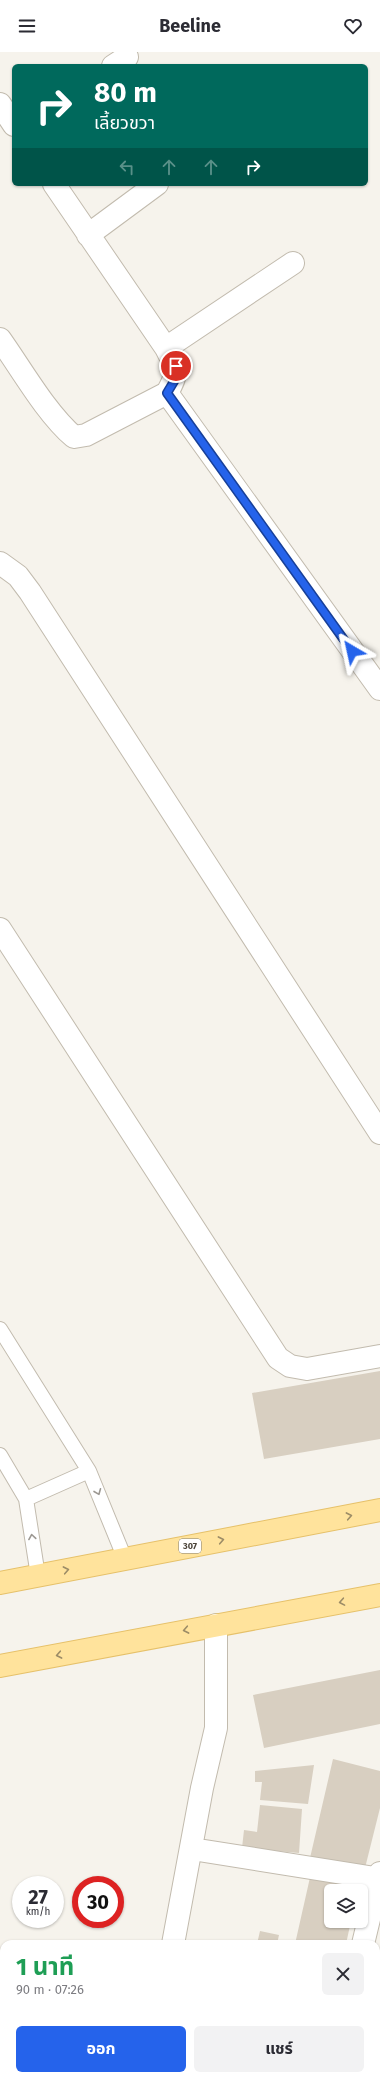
<!DOCTYPE html>
<html lang="th">
<head>
<meta charset="utf-8">
<style>
	body { margin:0; font-family:"Fira Sans","Noto Sans Thai",sans-serif; background:#f2f2f3; color:#2b2b33; height:100vh; display:flex; flex-direction:column; font-size:15px; white-space:nowrap }
	* { box-sizing:border-box; margin:0 }
	p { font-size:13px; color:#7c7c81 }
	.icon { flex:none; width:22px; height:22px; fill:none; stroke:currentColor; stroke-width:2; stroke-linecap:round; stroke-linejoin:round }
	.map { position:relative; flex:1; overflow:hidden }
	.panel { position:absolute; left:0px; top:1888px; width:380px; height:140px; display:flex; flex-direction:column; background:#fff; border-radius:12px 12px 0 0; box-shadow:0 1px 3px #0004 }
	.panel>* { flex:none }
	.guide { position:absolute; left:12px; top:12px; width:356px; height:122px; border-radius:6px; box-shadow:0 1px 3px #0004; background:#00695c; color:#fff; overflow:hidden }
	.controls { position:absolute; left:324px; top:1832px; display:grid; gap:8px }
	.controls a { display:grid; place-items:center; width:44px; height:44px; border-radius:6px; background:#fff; box-shadow:0 1px 3px #0004; font-size:20px }
	.speed { position:absolute; left:12px; top:1824px; display:flex; gap:8px; font-size:20px; font-weight:700; text-align:center }
	.speed>* { display:grid; place-content:center; width:52px; height:52px; border-radius:50%; background:#fff; box-shadow:0 1px 3px #0004; line-height:1 }
	.speed small { font-size:10px; font-weight:400 }
	.speed .limit { border:6px solid #d22; background:#fff; color:#111 }
	.pin { position:absolute; display:grid; place-items:center; width:34px; height:34px; color:#fff; margin:-17px; border:2px solid #fff; border-radius:50%; box-shadow:0 1px 4px #0007 }
	.me { position:absolute; width:44px; margin:-22px; rotate:324deg; stroke-linejoin:round; filter:drop-shadow(0 0 3px #0008) }
	.turn { display:flex; align-items:center; gap:14px; height:84px; padding:0 16px; font-size:18px }
	.turn .icon { width:52px; height:52px; stroke-width:2.5 }
	.turn b { display:block; font-size:28px; line-height:34px }
	.lanes { display:flex; align-items:center; height:38px; padding:0 16px; background:#0003; justify-content:center; gap:20px; direction:ltr }
	.lanes .off { opacity:.35 }
	.round { display:grid; place-items:center; flex:none; width:42px; height:42px; border-radius:6px; background:#f2f2f3 }
	.head { display:flex; align-items:center; justify-content:space-between; height:68px; padding:0 16px }
	h1 { font-size:24px; font-weight:700; line-height:30px; color:#1e9e55 }
	.primary-button { display:flex; gap:8px; margin-top:auto; padding:8px 16px }
	.primary-button a { flex:1; height:46px; border-radius:6px; background:#2563eb; color:#fff; font-size:16px; font-weight:700; line-height:46px; text-align:center }
	.primary-button a+a { background:#f2f2f3; color:#2b2b33 }
	header { display:flex; justify-content:space-between; align-items:center; height:52px; padding:0 16px; background:#fff; font-size:18px; font-weight:700 }
	.map>svg:first-child { display:block }
	.building { fill:#d8cfc1 }
	.lines { fill:none; stroke-linecap:round; stroke-linejoin:round }
	.lane-casing { stroke:#c2bbae; stroke-width:16 }
	.street-casing { stroke:#c2bbae; stroke-width:24 }
	.primary-casing { stroke:#e6c16a; stroke-width:24 }
	.lane { stroke:#fff; stroke-width:14 }
	.street { stroke:#fff; stroke-width:22 }
	.primary { stroke:#ffe39c; stroke-width:22 }
	.oneway { stroke:#9c9892 }
	.oneway2 { stroke:#9c8c66 }
	.route-casing { stroke:#184099; stroke-width:10 }
	.route { stroke:#2563eb; stroke-width:7 }
	.labels { text-anchor:middle; dominant-baseline:central; stroke-width:3.5; stroke-linejoin:round; paint-order:stroke }
	.shield { fill:#fff; stroke:#817c74; stroke-width:1 }
	.shield-label { font-size:9px; font-weight:bold; fill:#4b4439 }
</style>
</head>
<body>
<header><svg class="icon" aria-label="menu" viewBox="0 0 24 24"><path d="M4 6h16M4 12h16M4 18h16"/></svg>Beeline<svg class="icon" aria-label="heart" viewBox="0 0 24 24"><path d="M12 20l-8-8c-3-5 5-10 8-4 3-6 11-1 8 4z"/></svg></header>
<div class="map">
<svg width="380" height="2028" viewBox="0 0 380 2028">
	<rect width="100%" height="100%" fill="#f6f3ec"/>
	<!-- building -->
	<path class="building" d="M380,1319V1387L264,1407L252,1341Z
		M380,1618V1672L264,1696L253,1643Z
		M333,1707L380,1719V1756L364,1820L310,1806Z
		M314,1713L308,1752L260,1748L262,1730H255V1719Z
		M260,1753L302,1757L299,1801L242,1796L244,1778L257,1780Z
		M311,1821L360,1832L358,1839H331V1869H351L346,1892H295Z
		M260,1879L279,1883L277,1892H257Z
		M4,2024H28L27,2028H3Z
		M220,2024H246L245,2028H219Z
		M265,2024H316L315,2028H264Z"/>
	<g class="lines">
		<!-- lane casing -->
		<g class="lane-casing">
			<path id="lane" d="M0,1277L89,1419
				M0,1403L26,1447
				M38,1524L26,1447L89,1419L125,1507"/>
		</g>
		<!-- street casing -->
		<g class="street-casing">
			<path id="street" d="M113,14L127,5
				M0,52L14,73
				M54,132L166,296C177,317 179,320 167,341L380,637
				M88,183L157,132
				M0,287C22,318 46,361 74,385L86,383L167,341
				M166,296L293,211
				M0,511L18,524L30,540L380,1081
				M0,877L278,1306L290,1314L307,1317L380,1304
				M192,1797L380,1827
				M173,1892L202,1736L216,1676V1573
				M363,1892L380,1821
				M0,1938H4
				M141,2028L142,2024
				M329,2028L330,2024"/>
		</g>
		<!-- primary casing -->
		<g class="primary-casing">
			<path id="primary" d="M0,1531L380,1458
				M0,1614L380,1543"/>
		</g>
		<!-- lane -->
		<use href="#lane" class="lane"/>
		<!-- street -->
		<use href="#street" class="street"/>
		<!-- primary -->
		<use href="#primary" class="primary"/>
	</g>
	<!-- one-way arrows -->
	<defs><path id="oneway-chevron" d="M-2-3.5L2.5 0L-2 3.5" fill="none" stroke-width="1.6" stroke-linecap="round" stroke-linejoin="round"/></defs>
	<g class="oneway">
		<use href="#oneway-chevron" transform="translate(98 1440) rotate(68)"/>
		<use href="#oneway-chevron" transform="translate(32 1485) rotate(-99)"/>
	</g>
	<g class="oneway2">
		<use href="#oneway-chevron" transform="translate(349 1464) rotate(-11)"/>
		<use href="#oneway-chevron" transform="translate(221 1488) rotate(-11)"/>
		<use href="#oneway-chevron" transform="translate(66 1518) rotate(-11)"/>
		<use href="#oneway-chevron" transform="translate(342 1550) rotate(170)"/>
		<use href="#oneway-chevron" transform="translate(186 1578) rotate(169)"/>
		<use href="#oneway-chevron" transform="translate(59 1603) rotate(169)"/>
	</g>
	<g class="lines">
		<!-- route casing -->
		<g class="route-casing">
			<path id="route" d="M176,314V326L167,341L352,599"/>
		</g>
		<!-- route -->
		<use href="#route" class="route"/>
	</g>
	<g class="labels">
		<!-- shield labels -->
		<rect class="shield" x="179" y="1487" width="22" height="14" rx="3"/>
		<g class="shield-label">
			<text x="190" y="1494">307</text>
		</g>
	</g>
</svg>
<div class="controls">
<a><svg class="icon" aria-label="layers" viewBox="0 0 24 24"><path d="M12 4l9 5-9 5-9-5zM3 14l9 5 9-5"/></svg></a>
</div>
<div class="speed"><div>27<small>km/h</small></div><div class="limit">30</div></div>
<div class="pin" style="left:176px;top:314px;background:#d93025"><svg class="icon" aria-label="arrive" viewBox="0 0 24 24"><path d="M6 21V4h12l-3 4 3 4H6"/></svg></div>
<svg class="me" style="left:352px;top:599px" viewBox="-20 -20 40 40"><path d="M0-17L14 15 0 8-14 15z" fill="#2563eb" stroke="#fff" stroke-width="4"/></svg>
<div class="guide">
<div class="turn"><svg class="icon" aria-label="right" viewBox="0 0 24 24"><path d="M7 20v-9h11M14 6l5 5-5 5"/></svg><div><b>80 m</b>เลี้ยวขวา</div></div>
<div class="lanes"><svg class="icon off" aria-label="left" viewBox="0 0 24 24"><path d="M17 20v-9H6M10 6l-5 5 5 5"/></svg><svg class="icon off" aria-label="ahead" viewBox="0 0 24 24"><path d="M12 20V5M6 11l6-6 6 6"/></svg><svg class="icon off" aria-label="ahead" viewBox="0 0 24 24"><path d="M12 20V5M6 11l6-6 6 6"/></svg><svg class="icon" aria-label="right" viewBox="0 0 24 24"><path d="M7 20v-9h11M14 6l5 5-5 5"/></svg></div>
</div>
<section class="panel">
<div class="head"><div><h1>1 นาที</h1><p>90 m · 07:26</p></div><a class="round"><svg class="icon" aria-label="close" viewBox="0 0 24 24"><path d="M6 6l12 12M18 6L6 18"/></svg></a></div>
<div class="primary-button"><a>ออก</a><a>แชร์</a></div>
</section>
</div>
</body>
</html>
